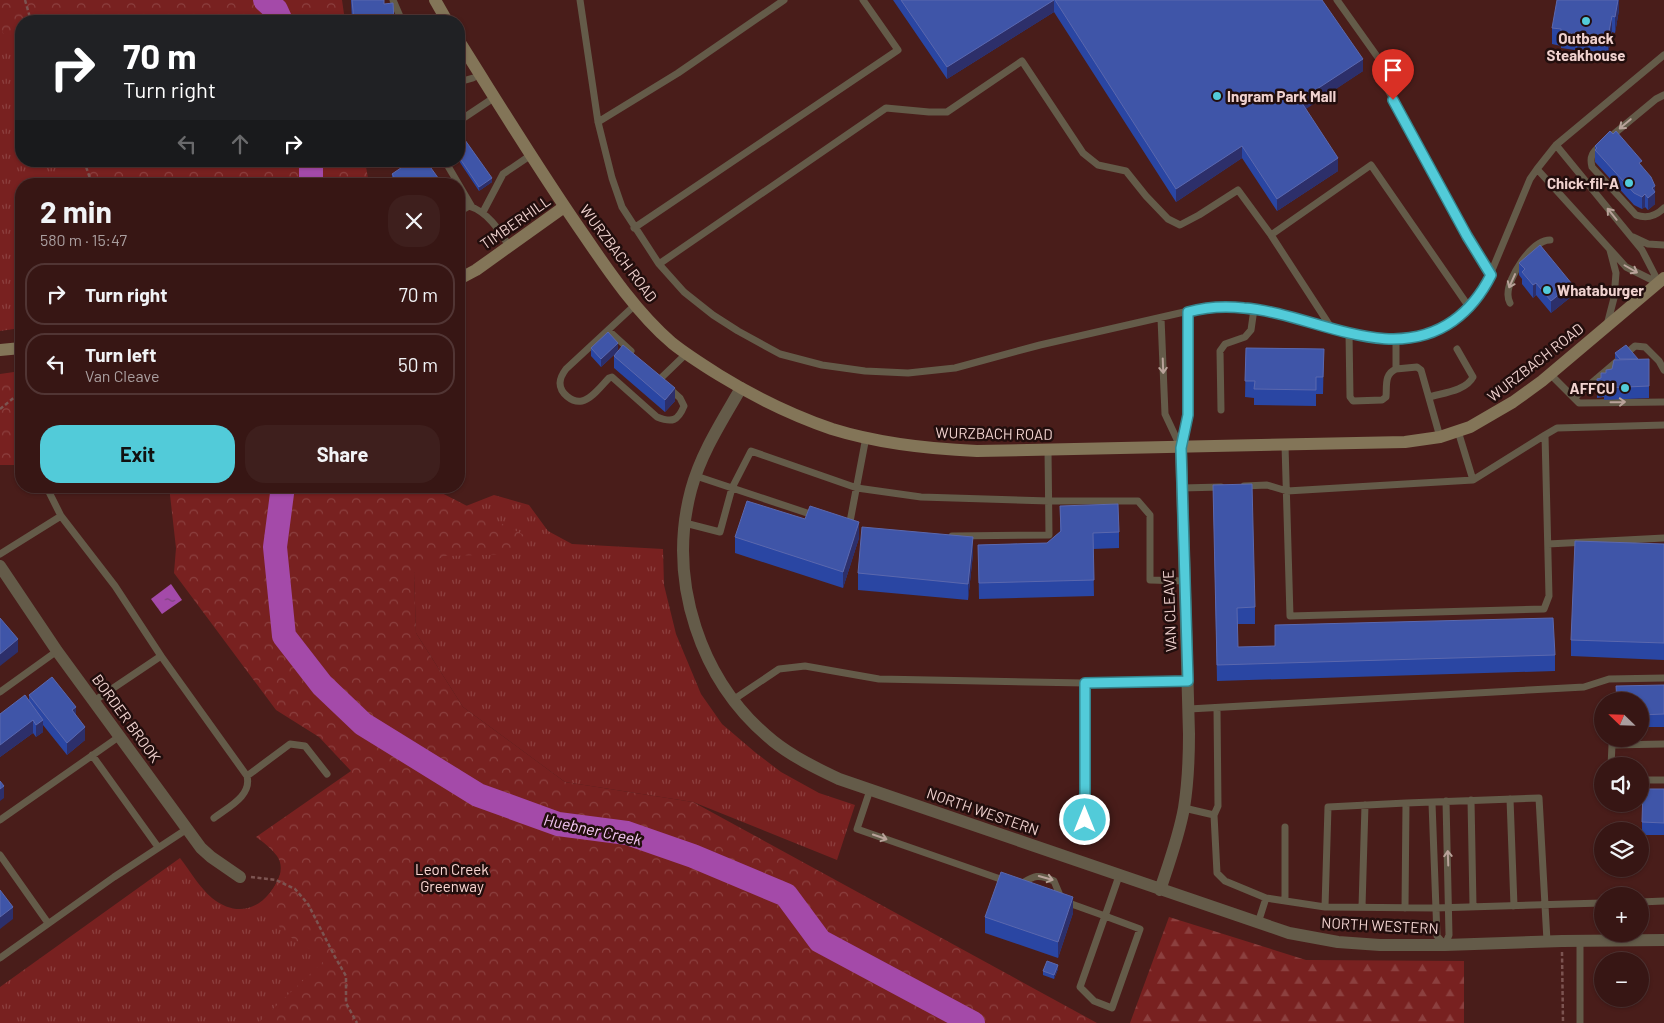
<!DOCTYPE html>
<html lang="en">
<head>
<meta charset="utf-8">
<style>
	body { margin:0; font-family:Barlow,sans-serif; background:#3e1f1d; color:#f1f3f6; height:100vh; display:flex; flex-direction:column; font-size:19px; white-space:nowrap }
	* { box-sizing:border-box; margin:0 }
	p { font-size:16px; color:#aa9fa0 }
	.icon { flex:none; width:28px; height:28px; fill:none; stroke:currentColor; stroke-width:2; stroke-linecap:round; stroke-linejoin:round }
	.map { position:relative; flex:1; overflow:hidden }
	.drawer { position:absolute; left:15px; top:178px; width:450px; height:315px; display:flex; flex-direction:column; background:#371614; border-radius:20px; box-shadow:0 1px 4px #0004,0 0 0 1px #513534 }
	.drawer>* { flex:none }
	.guide { position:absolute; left:15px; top:15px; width:450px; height:152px; border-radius:20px; box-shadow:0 1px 4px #0004,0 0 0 1px #513534; background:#202124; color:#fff; overflow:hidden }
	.needle { width:32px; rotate:293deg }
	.controls { position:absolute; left:1594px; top:692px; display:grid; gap:10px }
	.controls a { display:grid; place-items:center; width:55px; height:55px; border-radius:50%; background:#371614; box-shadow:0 1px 4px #0004,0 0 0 1px #513534; font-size:25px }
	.pin { position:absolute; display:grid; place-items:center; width:42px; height:42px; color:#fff; margin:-51px -21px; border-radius:50% 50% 50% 0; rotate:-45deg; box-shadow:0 0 5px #0007 }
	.pin .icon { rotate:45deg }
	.me { position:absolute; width:55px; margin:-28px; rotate:0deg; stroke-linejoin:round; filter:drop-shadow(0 0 4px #0008) }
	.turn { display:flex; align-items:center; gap:18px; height:105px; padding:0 25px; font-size:22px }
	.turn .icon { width:65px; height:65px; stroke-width:2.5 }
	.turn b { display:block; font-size:35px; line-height:42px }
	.lanes { display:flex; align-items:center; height:48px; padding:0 25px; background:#0003; justify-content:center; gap:25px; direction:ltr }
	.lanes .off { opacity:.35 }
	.round { display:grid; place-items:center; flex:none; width:52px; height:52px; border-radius:20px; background:#3e1f1d }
	.head { display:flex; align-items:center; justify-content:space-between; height:85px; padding:0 25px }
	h1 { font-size:30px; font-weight:700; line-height:38px }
	.cta { display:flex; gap:10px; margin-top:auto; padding:10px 25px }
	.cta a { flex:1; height:58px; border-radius:20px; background:#52cbd9; color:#111; font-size:20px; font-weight:700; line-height:58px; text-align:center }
	.cta a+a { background:#3e1f1d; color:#f1f3f6 }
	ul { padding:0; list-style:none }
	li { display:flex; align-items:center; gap:15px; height:62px; margin:0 10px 8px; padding:0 15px; border:2px solid #513534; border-radius:20px }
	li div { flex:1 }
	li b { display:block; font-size:19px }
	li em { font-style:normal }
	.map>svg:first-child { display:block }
	.grass { fill:url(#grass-tufts) }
	.forest { fill:url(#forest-firs) }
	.park { fill:url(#park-crowns) }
	.water { fill:url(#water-ripples) }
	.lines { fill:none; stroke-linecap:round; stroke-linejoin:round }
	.river { stroke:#a44aa9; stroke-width:24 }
	.path { stroke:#7c5451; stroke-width:2.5; stroke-dasharray:4 2.5; stroke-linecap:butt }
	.lane { stroke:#645b49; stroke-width:7 }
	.street { stroke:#645b49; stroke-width:12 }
	.secondary { stroke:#837558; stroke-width:12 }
	.wall { fill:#2a46a3 }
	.shaded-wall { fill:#2d2f6a }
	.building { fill:#3f55a8; stroke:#5b68ae }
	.oneway { stroke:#b8a299 }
	.route-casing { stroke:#35848d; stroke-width:12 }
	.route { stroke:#52cbd9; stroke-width:9 }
	.poi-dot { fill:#52cbd9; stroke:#220e0d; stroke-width:2 }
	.labels { text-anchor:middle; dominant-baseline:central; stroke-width:5; stroke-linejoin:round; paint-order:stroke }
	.poi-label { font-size:15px; font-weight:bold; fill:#f0d2cf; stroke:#220e0d; text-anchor:start }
	.street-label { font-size:15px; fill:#f0d2cf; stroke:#220e0d }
	.park-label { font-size:15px; fill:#fbd8d4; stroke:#220e0d }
	.water-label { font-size:16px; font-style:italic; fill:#f6c9f7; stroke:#220e0d }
</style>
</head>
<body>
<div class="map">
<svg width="1664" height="1023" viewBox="0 0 1664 1023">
	<defs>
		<pattern id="grass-tufts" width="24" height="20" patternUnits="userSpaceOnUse" patternTransform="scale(1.25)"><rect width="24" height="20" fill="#782120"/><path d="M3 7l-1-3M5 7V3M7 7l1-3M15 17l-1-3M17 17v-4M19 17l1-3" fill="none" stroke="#8c403f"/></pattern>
		<pattern id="forest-firs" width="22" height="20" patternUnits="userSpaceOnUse" patternTransform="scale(1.25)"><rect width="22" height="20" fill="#782120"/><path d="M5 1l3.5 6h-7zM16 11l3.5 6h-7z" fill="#8c403f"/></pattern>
		<pattern id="park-crowns" width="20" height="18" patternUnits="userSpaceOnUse" patternTransform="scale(1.25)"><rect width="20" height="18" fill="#782120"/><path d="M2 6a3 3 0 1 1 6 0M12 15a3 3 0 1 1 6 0" fill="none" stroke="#8c403f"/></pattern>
		<pattern id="water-ripples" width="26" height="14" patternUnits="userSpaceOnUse" patternTransform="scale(1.25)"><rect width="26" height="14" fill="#a44aa9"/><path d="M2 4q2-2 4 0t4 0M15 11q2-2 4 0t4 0" fill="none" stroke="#7b4579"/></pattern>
	</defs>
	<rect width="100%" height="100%" fill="#491d1a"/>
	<!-- grass -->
	<path class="grass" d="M0,0L21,21V161H124L126,184H21V328L0,331Z
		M494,495L529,505L548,531L572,544L663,549L664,585L676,634L701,694L722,724L756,753L781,772L819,793L855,805L837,860L693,802L565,782L463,707L416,633L414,573L466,506Z
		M180,858C190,871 200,888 212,898C242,922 270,904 281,872L510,1023H0V987Z"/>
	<!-- forest -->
	<path class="forest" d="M1169,917L1306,960L1464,961V1023H1130Z"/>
	<!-- park -->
	<path class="park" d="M0,0H342L345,21H21V69L0,27Z
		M68,161H365L369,184H79Z
		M21,371V465H0V374Z
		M169,486H428L524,535L523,554L444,556L414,573L416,633L463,707L565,782L693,802L1097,1023H258L326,959L282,932L266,898C275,887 287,871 277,856C272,849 263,842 256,837L351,771L319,737L276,710L174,573L176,548Z"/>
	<!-- water -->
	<path class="water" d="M171,584L182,600L162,614L151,599Z"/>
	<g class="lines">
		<!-- river -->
		<path class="river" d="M265,0L276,10L281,21
			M311,184V161
			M283,486L275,547L284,636L322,685L363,724L478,795L558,824L627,833L693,856L786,895L820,941L973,1023"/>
		<!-- path -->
		<path class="path" d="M25,0L31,21
			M84,161L92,184
			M0,409L21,392
			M251,877L276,880L295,889L308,904L335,957L346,976V1003L357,1023
			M1562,952L1563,1023"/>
		<!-- lane -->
		<path class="lane" d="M393,0L402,21
			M580,0L598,122L612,178L622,207L659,264L684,292L713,315L738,331L780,354L822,365L865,371L908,373L955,368L1040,345L1206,307L1254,309L1371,338H1411L1430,334L1446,325L1469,307L1485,287L1530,179L1537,169L1556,145L1664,55
			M1337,0L1379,59L1387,88L1400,113L1467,236L1491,275
			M459,82L473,78
			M459,121L495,97
			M598,122L678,73L784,0
			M1609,138L1656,99L1664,95
			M1556,145L1642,250L1659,283
			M1601,145C1593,152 1589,156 1592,167L1636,215C1647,219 1656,216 1664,208
			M445,161L472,207
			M1537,169L1626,267L1658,283
			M459,212L469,206C488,212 499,230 509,246
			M483,212L503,174L531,155
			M634,228L898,50L863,0
			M1271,235L1371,165L1469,307
			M1633,237L1648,244L1664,245
			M659,264L886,108L929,112H947L1022,61L1083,153L1098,165L1126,171L1146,196L1168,219L1180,225L1199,215L1238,190L1271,235L1332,329
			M1510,303C1509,301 1508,298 1508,295C1507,279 1531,240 1550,240
			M635,305L566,369C563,373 560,378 560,383C560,393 572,403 582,401C592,399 602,385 609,378L612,377L657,417C672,423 678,421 684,406L680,398L669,388
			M1161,318L1165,414L1181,448
			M1607,325L1614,298L1616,273L1610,250
			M608,330L631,351
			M1349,333L1350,397L1353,401L1382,400L1386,397C1387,386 1384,374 1396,369V339
			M1396,369L1417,367L1421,370L1440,437
			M1550,374L1579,403L1664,402
			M660,379L687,353
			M1429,397C1442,393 1466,391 1473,377L1457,349
			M1574,398L1635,346L1645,347L1659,361L1664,370
			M1221,410L1220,351L1225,344L1245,337L1251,330L1254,309
			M1458,431L1473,480
			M1545,435L1557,428L1664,425
			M1181,448L1188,415L1187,312
			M696,476L816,516
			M1244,486L1267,485L1287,491L1473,480L1545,435L1549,596L1544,609L1290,616L1285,445
			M1182,488L1221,487
			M61,516L115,586L161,656L94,701
			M685,523L720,532L732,488L751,451L857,488L921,497L1049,501H1138L1150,515V580L1185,581
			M849,527L866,437
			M952,536L1049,535L1048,450
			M1548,544L1664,538
			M0,554L61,516L46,486
			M161,656L247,776C252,796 228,807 214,818
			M0,692L57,651
			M733,700L779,669L805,666L879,679L1085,683L1188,681
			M1189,709L1584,687L1609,679L1664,678
			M92,755L158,847
			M1611,766L1612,745L1664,744
			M247,776L290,744L305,746L327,774
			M1640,780H1664
			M870,790L857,829L1006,881
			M1510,799L1514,906
			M1471,800L1473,906
			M1432,803L1437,936L1445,945L1449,935L1446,801
			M1184,808L1214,815L1217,873L1225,881L1266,898L1325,907L1435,908L1602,903
			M1214,815L1218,806L1217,708
			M0,820L120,736
			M1085,820V683
			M1285,827V901
			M0,855L48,923
			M1019,885C1034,876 1037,873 1054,881L1062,900
			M1066,902L1105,916L1080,987L1094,1001L1112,1008L1140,929L1105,916L1119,876
			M1640,902L1664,901
			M1325,907L1328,807L1406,803
			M1362,907L1365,805
			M1405,908L1406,803L1539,798L1547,941
			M1258,923L1266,898
			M1580,940V1023
			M0,958L114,877L187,829"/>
		<!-- street -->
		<path class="street" d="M741,388C722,421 701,453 691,490C667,581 700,682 773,741C793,757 816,768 839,779L1289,933L1338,942L1380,945H1445L1562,941L1664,940
			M0,566L57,651L201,848L211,857L240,877
			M1160,890C1169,863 1179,836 1184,808C1188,783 1189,759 1189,734L1181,448"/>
		<!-- secondary -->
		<path class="secondary" d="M435,0L447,21
			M459,41C500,106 540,172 584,235C609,272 638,314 672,343C687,355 703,365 719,375C753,396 794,416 832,429C877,443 930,449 977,451L1405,442L1440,437L1470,427L1513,402L1542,381L1664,278
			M459,279L476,270L564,207
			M0,350L21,348"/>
	</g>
	<!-- wall -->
	<path class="wall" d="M351,0H384V4L394,21H352Z
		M893,0H1322L1363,71L1305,109L1338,171L1277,211L1242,158L1176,202L1054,12L947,79Z
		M1619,0V10L1615,33L1612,32L1608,54L1575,48V50L1561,48V46L1552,44V28Z
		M459,134L492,182L479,191L459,161Z
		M1595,146L1642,166L1655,198V204L1648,210L1645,207L1642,209L1634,205L1595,162Z
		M392,174L441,184H392Z
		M1519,263L1572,296L1551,313L1536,295L1533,298L1522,284V279L1519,275Z
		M591,348L618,351L675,401L665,412L614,368V356L616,353L601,367L591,356Z
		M1246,348L1324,349L1323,394H1316V406L1254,405V398L1245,397Z
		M1615,353L1638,359H1649V398L1604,400V397L1597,398V379L1601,378L1606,373L1612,369L1617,360L1615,358Z
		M1213,485L1255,607V624H1237L1238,647L1555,655V671L1217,681Z
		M1060,506L1119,532V548L1093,549L1094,596L979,599L978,545L1047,543L1060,532Z
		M735,537L859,538L843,588L735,553Z
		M1664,544V660L1571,656V640Z
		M973,554L968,600L858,590V573Z
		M1664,685V727H1640V701Z
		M29,695L76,715L85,740L67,755L43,725V732L36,737L33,733L0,757V762V714L29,700Z
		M1664,789V835H1642V822Z
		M1073,913L1058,958L985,933V917Z
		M1058,969L1054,979L1043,975V971Z"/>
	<!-- shaded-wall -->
	<path class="shaded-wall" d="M1054,0V12L947,79V67Z
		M1618,0H1619V10L1615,33V17Z
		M1612,16V32L1608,54V37Z
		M1363,59V71L1300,113V100Z
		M1242,146V158L1176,202V189Z
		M1338,158V171L1277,211V199Z
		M492,178V182L479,191V187Z
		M1655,186V204L1648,210V198L1652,188Z
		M1645,194V207L1642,209V197Z
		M1536,283V295L1533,298V285Z
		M1572,284V296L1551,313V301Z
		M618,343V351L601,367V359Z
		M675,388V401L665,412V400Z
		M859,522V538L843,588V572Z
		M973,537V554L968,600V584Z
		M18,639V652L0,666V654Z
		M76,707V719L72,710Z
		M33,720V733L0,757V762V745Z
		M43,720V732L36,737V725Z
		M85,727V740L67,755V743Z
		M4,786V798L0,801V789Z
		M1073,897V913L1058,958V942Z
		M13,907V919L0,929V917Z
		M1058,965V969L1054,979V975Z"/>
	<!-- building -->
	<path class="building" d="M352,0H384V4L393,3L394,21H354Z
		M901,0H1054L947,67Z
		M1055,0H1322L1363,59L1300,100L1338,158L1277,199L1242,146L1176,189Z
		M1557,0H1618L1615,17L1612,16L1608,37L1575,32V34L1561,32V29L1552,28Z
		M1610,131L1613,134L1616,131L1642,161L1639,163L1651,177L1655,186L1652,188L1655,192L1648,198L1645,194L1642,197L1634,193L1595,150L1597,148L1595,146Z
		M460,133L492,178L479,187L459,157V134Z
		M411,161H426L441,182L438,184H399L392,174Z
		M1540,245L1572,284L1551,301L1536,283L1533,285L1522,272L1525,269L1519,263Z
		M608,332L618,343L601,359L591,348Z
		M623,345L675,388L665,400L614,356Z
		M1626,345L1638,359H1620L1615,353Z
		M1246,348L1324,349L1323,377H1316V390L1254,389L1255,381H1245Z
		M1649,359V386L1604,388V385H1597V379L1601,378V373H1606V370L1612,369L1614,360Z
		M1252,484L1255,607L1237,608L1238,647L1275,646V625L1553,618L1555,655L1217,665L1213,485Z
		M747,501L805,519L810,506L859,522L843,572L735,537Z
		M1118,504L1119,532L1093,533L1094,580L979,583L978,545L1047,543L1061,531L1060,506Z
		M862,527L973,537L968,584L858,573Z
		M1575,541L1664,544V643L1571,640Z
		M0,618L18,639L0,654Z
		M52,677L76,707L72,710L85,727L67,743L29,695Z
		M1664,685V714L1640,715V701H1617L1616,686Z
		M25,695L43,720L36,725L33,720L0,745V714Z
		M0,781L4,786L0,789Z
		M1643,789H1664V823L1642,822Z
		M1001,872L1073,897L1058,942L985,917Z
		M0,890L13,907L0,917Z
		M1047,961L1058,965L1054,975L1043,971Z"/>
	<!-- one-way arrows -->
	<defs><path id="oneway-shaft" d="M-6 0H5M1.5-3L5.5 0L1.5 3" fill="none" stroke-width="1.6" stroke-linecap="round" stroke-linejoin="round" transform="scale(1.25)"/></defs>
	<g class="oneway">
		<use href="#oneway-shaft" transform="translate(1625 124) rotate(140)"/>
		<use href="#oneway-shaft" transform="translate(1612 214) rotate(-129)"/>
		<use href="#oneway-shaft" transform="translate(1631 269) rotate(30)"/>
		<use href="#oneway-shaft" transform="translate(1512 281) rotate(114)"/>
		<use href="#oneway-shaft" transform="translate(1163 366) rotate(88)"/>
		<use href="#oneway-shaft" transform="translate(1618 402) rotate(-1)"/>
		<use href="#oneway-shaft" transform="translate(880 837) rotate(19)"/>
		<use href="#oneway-shaft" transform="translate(1448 858) rotate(-92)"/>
		<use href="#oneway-shaft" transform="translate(1046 878) rotate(16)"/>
	</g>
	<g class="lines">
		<!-- route casing -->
		<g class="route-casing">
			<path id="route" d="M1085,820V683L1188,681L1181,448L1188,415V312C1206,307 1225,306 1244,308C1312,313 1389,366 1453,321C1470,309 1482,293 1491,275L1467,236L1393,100"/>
		</g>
		<!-- route -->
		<use href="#route" class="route"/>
	</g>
	<!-- markers -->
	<g class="poi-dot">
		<circle cx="1586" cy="21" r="5"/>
		<circle cx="1217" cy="96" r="5"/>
		<circle cx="1629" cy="183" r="5"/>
		<circle cx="1547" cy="290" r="5"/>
		<circle cx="1625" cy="388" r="5"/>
	</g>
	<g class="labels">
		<!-- poi labels -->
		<g class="poi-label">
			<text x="1586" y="38" text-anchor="middle">Outback<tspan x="1586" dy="17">Steakhouse</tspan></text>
			<text x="1227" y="96">Ingram Park Mall</text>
			<text x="1619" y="183" text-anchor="end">Chick-fil-A</text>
			<text x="1557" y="290">Whataburger</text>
			<text x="1615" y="388" text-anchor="end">AFFCU</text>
		</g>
		<!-- street labels -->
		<g class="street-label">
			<text transform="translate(515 222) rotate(-35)">TIMBERHILL</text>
			<text transform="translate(619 253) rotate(53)">WURZBACH ROAD</text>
			<text transform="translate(1535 362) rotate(-38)">WURZBACH ROAD</text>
			<text transform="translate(994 433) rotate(1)">WURZBACH ROAD</text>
			<text transform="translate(1169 611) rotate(-92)">VAN CLEAVE</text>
			<text transform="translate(127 718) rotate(54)">BORDER BROOK</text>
			<text transform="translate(983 811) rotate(19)">NORTH WESTERN</text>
			<text transform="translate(1380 925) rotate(3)">NORTH WESTERN</text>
		</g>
		<!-- park labels -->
		<g class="park-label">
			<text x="452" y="869">Leon Creek<tspan x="452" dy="17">Greenway</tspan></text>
		</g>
		<!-- water labels -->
		<g class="water-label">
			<text transform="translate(593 829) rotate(12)">Huebner Creek</text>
		</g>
	</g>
</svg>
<div class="controls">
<a><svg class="needle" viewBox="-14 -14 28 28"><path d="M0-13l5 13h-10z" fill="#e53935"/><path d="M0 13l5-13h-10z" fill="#aa9fa0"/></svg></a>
<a><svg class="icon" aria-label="sound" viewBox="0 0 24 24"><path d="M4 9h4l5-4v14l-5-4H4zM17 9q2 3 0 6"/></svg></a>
<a><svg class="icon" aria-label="layers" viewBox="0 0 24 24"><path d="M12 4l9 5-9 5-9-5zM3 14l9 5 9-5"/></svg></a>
<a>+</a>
<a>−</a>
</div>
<div class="pin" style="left:1393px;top:100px;background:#d93025"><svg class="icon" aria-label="arrive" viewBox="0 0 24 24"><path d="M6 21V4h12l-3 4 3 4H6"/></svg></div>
<svg class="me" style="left:1085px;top:820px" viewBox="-20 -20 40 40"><circle r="17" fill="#52cbd9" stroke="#fff" stroke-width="3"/><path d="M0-11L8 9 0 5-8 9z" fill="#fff"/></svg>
<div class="guide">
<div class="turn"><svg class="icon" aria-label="right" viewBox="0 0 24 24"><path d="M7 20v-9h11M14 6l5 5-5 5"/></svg><div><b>70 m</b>Turn right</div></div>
<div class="lanes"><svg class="icon off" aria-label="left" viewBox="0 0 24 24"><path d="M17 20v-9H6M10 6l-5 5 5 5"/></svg><svg class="icon off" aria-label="ahead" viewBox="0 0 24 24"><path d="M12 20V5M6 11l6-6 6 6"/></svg><svg class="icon" aria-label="right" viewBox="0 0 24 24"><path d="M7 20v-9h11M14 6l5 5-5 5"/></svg></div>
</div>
<section class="drawer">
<div class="head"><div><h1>2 min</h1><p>580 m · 15:47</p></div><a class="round"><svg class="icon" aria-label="close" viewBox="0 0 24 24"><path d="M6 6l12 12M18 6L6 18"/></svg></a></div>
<ul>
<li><svg class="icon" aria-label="right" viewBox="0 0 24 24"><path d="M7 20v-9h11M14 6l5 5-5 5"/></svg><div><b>Turn right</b></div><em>70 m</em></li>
<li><svg class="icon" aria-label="left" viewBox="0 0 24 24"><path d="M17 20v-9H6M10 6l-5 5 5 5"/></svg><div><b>Turn left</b><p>Van Cleave</p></div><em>50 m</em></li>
</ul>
<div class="cta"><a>Exit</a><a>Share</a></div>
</section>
</div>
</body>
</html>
